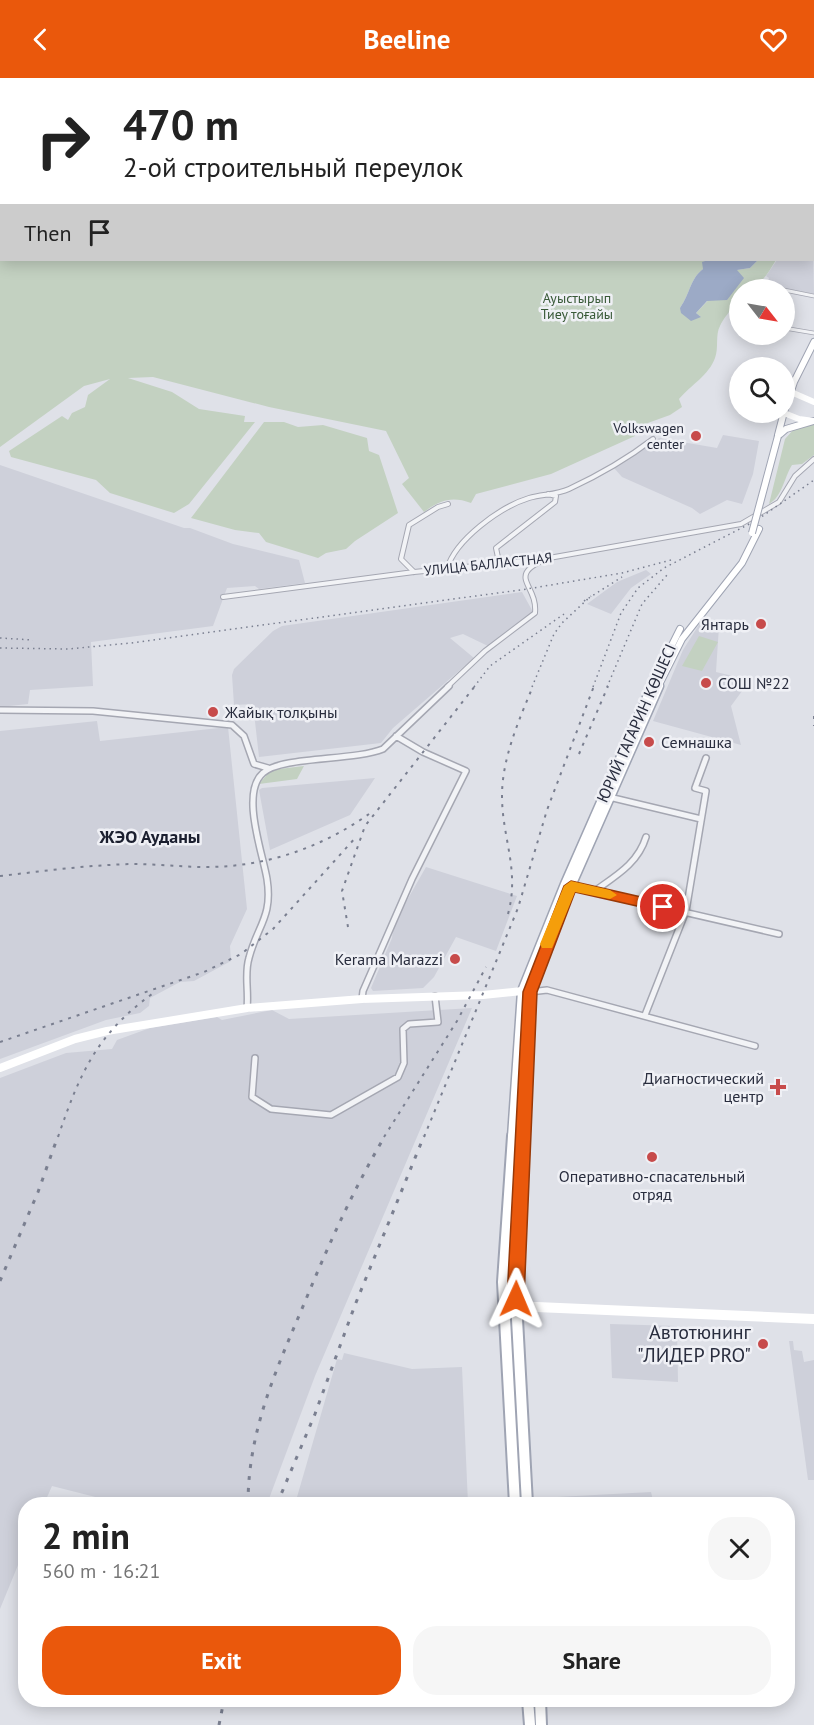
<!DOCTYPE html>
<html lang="en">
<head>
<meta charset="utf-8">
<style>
	body { margin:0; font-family:"PT Sans",sans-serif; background:#f6f6f6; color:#222; height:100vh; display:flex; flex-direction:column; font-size:22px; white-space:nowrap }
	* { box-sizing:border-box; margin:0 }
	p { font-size:20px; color:#767676 }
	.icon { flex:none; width:33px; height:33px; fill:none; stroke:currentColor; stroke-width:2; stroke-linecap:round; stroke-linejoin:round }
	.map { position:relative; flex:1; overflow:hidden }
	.panel { position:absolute; left:18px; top:1419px; width:777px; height:210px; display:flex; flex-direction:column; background:#fff; border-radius:24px; box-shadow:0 3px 15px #0003 }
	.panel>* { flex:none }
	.banner { position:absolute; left:0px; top:0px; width:814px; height:183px; box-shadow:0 3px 15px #0003; background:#fff; color:#222; overflow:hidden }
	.needle { width:39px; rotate:121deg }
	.buttons { position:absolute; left:729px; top:201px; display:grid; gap:12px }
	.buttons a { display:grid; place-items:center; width:66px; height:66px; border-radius:50%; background:#fff; box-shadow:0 3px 15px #0003; font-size:30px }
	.pin { position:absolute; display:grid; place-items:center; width:51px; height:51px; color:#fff; margin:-26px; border:3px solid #fff; border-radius:50%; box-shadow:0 2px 6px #0007 }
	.me { position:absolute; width:66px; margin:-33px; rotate:1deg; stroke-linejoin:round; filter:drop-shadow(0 0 4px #0008) }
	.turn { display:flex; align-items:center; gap:21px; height:126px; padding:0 24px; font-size:27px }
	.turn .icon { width:78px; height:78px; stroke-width:2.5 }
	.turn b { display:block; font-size:42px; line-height:51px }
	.then { display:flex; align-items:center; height:57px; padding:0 24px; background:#0003; gap:12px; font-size:22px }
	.round { display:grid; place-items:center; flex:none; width:63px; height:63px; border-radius:24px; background:#f6f6f6 }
	.headline { display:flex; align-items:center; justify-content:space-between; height:102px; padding:0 24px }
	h1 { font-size:36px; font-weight:700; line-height:45px }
	.cta { display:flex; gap:12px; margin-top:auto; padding:12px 24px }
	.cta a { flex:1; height:69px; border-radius:24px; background:#ea580c; color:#fff; font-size:24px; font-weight:700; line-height:69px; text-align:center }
	.cta a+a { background:#f6f6f6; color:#222 }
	header { display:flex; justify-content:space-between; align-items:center; height:78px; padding:0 24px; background:#ea580c; color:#fff; font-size:27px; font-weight:700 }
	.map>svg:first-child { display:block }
	.built { fill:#ced0da }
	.green { fill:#c3d1c1 }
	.water { fill:#9caac6 }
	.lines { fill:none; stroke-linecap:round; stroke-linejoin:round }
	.river { fill:#9caac6; fill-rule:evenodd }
	.street-far2-casing { stroke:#a5a7b2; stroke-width:4.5 }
	.street-far1-casing { stroke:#a5a7b2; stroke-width:6 }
	.street-casing { stroke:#a5a7b2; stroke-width:8 }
	.primary-far2-casing { stroke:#9fa4b3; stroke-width:8 }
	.primary-far1-casing { stroke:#9fa4b3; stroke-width:11 }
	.primary-casing { stroke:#9fa4b3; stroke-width:14 }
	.street-far2 { stroke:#f2f3f6; stroke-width:3 }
	.street-far1 { stroke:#f2f3f6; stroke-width:4 }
	.street { stroke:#f2f3f6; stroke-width:5 }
	.secondary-far2 { stroke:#fff; stroke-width:6 }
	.secondary-far1 { stroke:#fff; stroke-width:8 }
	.secondary { stroke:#fff; stroke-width:10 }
	.primary-far2 { stroke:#fff; stroke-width:6 }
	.primary-far1 { stroke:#fff; stroke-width:8 }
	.primary { stroke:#fff; stroke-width:10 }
	.rail-far2 { stroke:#7a7f90; stroke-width:1.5; stroke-dasharray:1.5 4; stroke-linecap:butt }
	.rail-far1 { stroke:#7a7f90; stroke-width:2; stroke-dasharray:3 6; stroke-linecap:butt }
	.rail { stroke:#7a7f90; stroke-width:3; stroke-dasharray:4 8; stroke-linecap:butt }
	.primary-bridge-casing { stroke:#9fa4b3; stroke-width:8; stroke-linecap:butt }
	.primary-bridge { stroke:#fff; stroke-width:6 }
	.route { fill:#ea580c; stroke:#983908; stroke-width:1.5 }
	.slow { fill:#f59e0b }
	.poi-dot { fill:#c74b4b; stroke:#eff0f5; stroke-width:2 }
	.labels { text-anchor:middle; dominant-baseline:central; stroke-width:5; stroke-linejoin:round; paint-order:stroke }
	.far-park-label { font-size:14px; fill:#385937; stroke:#eff0f5 }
	.far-poi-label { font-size:14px; fill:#292d3e; stroke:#eff0f5; text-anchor:end }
	.far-street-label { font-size:14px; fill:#292d3e; stroke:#eff0f5 }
	.poi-label { font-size:16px; fill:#292d3e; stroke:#eff0f5; text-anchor:end }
	.street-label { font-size:16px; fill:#292d3e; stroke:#eff0f5 }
	.neighbourhood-label { font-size:18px; font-weight:bold; fill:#1b1f2f; stroke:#eff0f5 }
	.near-poi-label { font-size:20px; fill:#292d3e; stroke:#eff0f5; text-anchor:end }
</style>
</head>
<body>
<header><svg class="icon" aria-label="back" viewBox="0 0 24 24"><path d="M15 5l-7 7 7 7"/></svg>Beeline<svg class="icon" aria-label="heart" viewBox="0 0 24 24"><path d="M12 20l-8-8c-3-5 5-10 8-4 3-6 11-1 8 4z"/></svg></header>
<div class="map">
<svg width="814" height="1647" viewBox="0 0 814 1647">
	<rect width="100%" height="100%" fill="#dfe1e8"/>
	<!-- built -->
	<path class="built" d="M813,163L814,216L766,207L769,200L766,198L777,182H813Z
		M723,357L759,363L753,396L742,426L727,422L700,436L692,430L622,399L614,390L659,360L717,370Z
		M0,387L184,450H190L233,466L299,482L305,505L259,511L255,508L227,510L213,548L91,564L93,608L30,612L28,626L0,629Z
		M646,492L651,496L631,510L611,536L587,526L617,504Z
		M522,514L533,534L488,568L463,556L450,560L474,580L393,650L381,665L259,679L253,626L234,627L232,597L234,591L273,553L282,548Z
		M702,542L719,548L716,594L741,600L745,609L731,628L741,667L653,643L683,572Z
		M97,643L100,663L228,649L247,831L230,868L231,883L194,903L180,904L150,920L149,928L140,935L106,942L0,981V653Z
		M375,700L350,737L270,772L259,712L262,710Z
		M426,789L517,818L496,873L456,859L434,899L423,910L373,913L371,910L392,860L394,845Z
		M472,930L315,1298L267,1426H123L52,1408L44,1426H26L25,1470L0,1531V1000L66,975L112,971L117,962L150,950L217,939L222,942L272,932L289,941Z
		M610,1246L677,1248L678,1304L612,1300Z
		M789,1263H793L794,1272L802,1273L804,1284L814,1282V1402H808Z
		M344,1275L412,1291L462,1289L468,1426H295L337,1281L342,1282Z
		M651,1414L654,1426H557V1419Z"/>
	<!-- green -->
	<path class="green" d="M0,0L665,1L2,2V182H708L703,184V191C690,201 690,216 680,230L701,239L696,235L737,192L750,190L758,182H776C766,198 760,211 740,212C739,226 726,235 720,248C715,257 719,270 715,280C709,297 691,307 679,321L682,329L670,337L634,350L635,358L551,396L476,416L471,425C452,418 440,422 424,434L402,406L409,400L386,353L269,329L153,299L128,300L172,314L199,331L245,338L244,344H255L189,426L174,435L110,415L96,402L11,379L9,373L62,338L68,342L72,335L85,329L88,317L110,301L84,308L0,369Z
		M264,344H284L298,349L323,347L367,360L369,373L379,377L398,435L355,463L346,471L326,475L318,480L266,464L259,455L235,452L191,440Z
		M814,346V377L802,386L792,387C784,400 782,419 769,426L785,361L794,351Z
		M699,558L718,564L702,593L682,588Z
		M304,688L297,701L259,706L271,692Z"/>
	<!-- water -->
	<path class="water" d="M708,182H758L750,190L737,192L744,200L727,222L707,223L696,235L701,239L691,243L681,235L680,230C690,216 690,201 703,191L702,184Z"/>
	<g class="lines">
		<!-- river -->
		<path class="river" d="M620,0L633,2H622Z"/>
		<!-- street-far2 casing -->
		<g class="street-far2-casing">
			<path id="street-far2" d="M676,1L684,2
				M762,212L767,209L782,212
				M784,212L814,218
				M784,250L814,255"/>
		</g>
		<!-- street-far1 casing -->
		<g class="street-far1-casing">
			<path id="street-far1" d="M549,480L741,446L779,424L795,398L814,381
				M499,484L496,470L555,424L556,418L548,416
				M447,491C455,462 500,429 529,420C542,416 556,417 569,411C599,397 627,381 653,361
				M414,494L401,481L409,447L438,429L448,426
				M223,519L414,494L537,482
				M447,609L485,573L535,535C538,505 503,498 551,479"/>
		</g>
		<!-- street casing -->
		<g class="street-casing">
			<path id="street" d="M0,632L93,633L232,647L244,658L254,686L268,690
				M609,719L701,741
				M571,808L779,856
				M596,812C617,797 638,785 646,759
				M530,914L547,912L755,968
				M362,921L363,913L412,801L466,693L423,674L396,658
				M247,930C249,913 244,896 249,880C257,848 273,839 267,801C263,776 240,715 263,695C281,678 354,683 383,671L449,608
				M645,937L686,833L706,713L695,710L706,680
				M255,980L252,1019L271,1031L331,1037L398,999L404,985L403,951L409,946L438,944L435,918"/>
		</g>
		<!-- primary-far2 casing -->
		<g class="primary-far2-casing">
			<path id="primary-far2" d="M784,334L794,304L814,264
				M778,357L784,334
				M778,358L786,351L813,343
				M651,609L680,551
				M658,609L682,561L742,485L759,451"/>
		</g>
		<!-- primary-far1 casing -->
		<g class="primary-far1-casing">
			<path id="primary-far1" d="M512,1059L522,913L565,806L652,608
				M522,1059L530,914L571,808L659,608"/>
		</g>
		<!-- primary casing -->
		<g class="primary-casing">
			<path id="primary" d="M513,1058L503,1204L515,1426
				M523,1058L515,1204L527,1426
				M528,1622L530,1647
				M540,1622L541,1647"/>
		</g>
		<!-- street-far2 -->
		<use href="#street-far2" class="street-far2"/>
		<!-- street-far1 -->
		<use href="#street-far1" class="street-far1"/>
		<!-- street -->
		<use href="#street" class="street"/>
		<!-- secondary-far2 -->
		<path class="secondary-far2" d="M791,314L814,324
			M784,335L799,341L814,343"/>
		<!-- secondary-far1 -->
		<path class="secondary-far1" d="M0,990L75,961L107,953L247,930L362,921L483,917L522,913"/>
		<!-- secondary -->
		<path class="secondary" d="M513,1228L814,1241"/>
		<!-- primary-far2 -->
		<use href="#primary-far2" class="primary-far2"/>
		<!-- primary-far1 -->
		<use href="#primary-far1" class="primary-far1"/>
		<!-- primary -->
		<use href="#primary" class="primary"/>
		<!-- rail-far2 -->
		<path class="rail-far2" d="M584,523L622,499
			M0,560L33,562
			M0,570L68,571L131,565L527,511L622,495L671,482
			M474,609L490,588L564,536
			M532,609L554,556L562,545L591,518
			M593,609L621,535L638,510L664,490L757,442L814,402
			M607,609L642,526L667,497"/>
		<!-- rail-far1 -->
		<path class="rail-far1" d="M814,638V648
			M579,676L608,608
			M0,798C44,793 88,787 133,786C157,786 181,789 206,789C265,789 321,770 369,736
			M508,836C520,792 502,760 502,718C502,680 519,642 533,608
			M348,849L342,813L365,748L475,608
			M0,964L204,894L241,876L273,851L357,758
			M58,1059C80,995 96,957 152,916
			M384,1059L457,943L486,889
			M424,1059L518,830L547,732L594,608"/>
		<!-- rail -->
		<path class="rail" d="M0,1203L38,1114L58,1058
			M248,1426C248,1353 276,1292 304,1226C328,1168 353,1112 385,1058
			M277,1426L315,1336L355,1227L424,1058
			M219,1647L224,1622"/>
		<!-- primary-bridge casing -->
		<g class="primary-bridge-casing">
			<path id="primary-bridge" d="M752,455L778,358"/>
		</g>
		<!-- primary-bridge -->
		<use href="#primary-bridge" class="primary-bridge"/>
	</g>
	<!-- route -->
	<path class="route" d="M571,803L663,824L670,829L663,834L575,814L537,914L524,1221L522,1226L516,1228L510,1226L507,1221L523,914L564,808Z"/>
	<!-- slow -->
	<path class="slow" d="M571,803L610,812L617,817L610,821L575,814L552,870H542L540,866L564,808Z"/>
	<!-- markers -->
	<g class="poi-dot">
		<circle cx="696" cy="358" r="6"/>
		<circle cx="761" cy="546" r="6"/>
		<circle cx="706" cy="605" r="6"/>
		<circle cx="213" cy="634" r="6"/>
		<circle cx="649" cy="664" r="6"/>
		<circle cx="455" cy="881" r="6"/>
		<path d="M775 1000h6v6h6v6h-6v6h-6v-6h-6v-6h6z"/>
		<circle cx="652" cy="1079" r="6"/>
		<circle cx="763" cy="1266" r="6"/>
	</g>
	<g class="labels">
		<!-- far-park labels -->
		<g class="far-park-label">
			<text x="577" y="220">Ауыстырып<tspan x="577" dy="16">Тиеу тоғайы</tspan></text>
		</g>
		<!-- far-poi labels -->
		<g class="far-poi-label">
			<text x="684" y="350">Volkswagen<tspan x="684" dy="16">center</tspan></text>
		</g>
		<!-- far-street labels -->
		<g class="far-street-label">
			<text transform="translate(488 486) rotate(-6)">УЛИЦА БАЛЛАСТНАЯ</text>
		</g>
		<!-- poi labels -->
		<g class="poi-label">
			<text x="749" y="546">Янтарь</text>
			<text x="718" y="605" text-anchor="start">СОШ №22</text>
			<text x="225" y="634" text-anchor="start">Жайық толқыны</text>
			<text x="661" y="664" text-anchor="start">Семнашка</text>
			<text x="443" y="881">Kerama Marazzi</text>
			<text x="764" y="1000">Диагностический<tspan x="764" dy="18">центр</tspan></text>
			<text x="652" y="1098" text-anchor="middle">Оперативно-спасательный<tspan x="652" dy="18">отряд</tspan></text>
		</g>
		<!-- street labels -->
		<g class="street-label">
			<text transform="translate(636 645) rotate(-66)">ЮРИЙ ГАГАРИН КӨШЕСІ</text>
		</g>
		<!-- neighbourhood labels -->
		<g class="neighbourhood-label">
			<text x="150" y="758">ЖЭО Ауданы</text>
		</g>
		<!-- near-poi labels -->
		<g class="near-poi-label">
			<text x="751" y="1254">Автотюнинг<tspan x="751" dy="23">"ЛИДЕР PRO"</tspan></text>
		</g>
	</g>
</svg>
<div class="buttons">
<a><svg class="needle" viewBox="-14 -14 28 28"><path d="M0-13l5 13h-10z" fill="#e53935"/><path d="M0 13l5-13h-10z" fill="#767676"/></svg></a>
<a><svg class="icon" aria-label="search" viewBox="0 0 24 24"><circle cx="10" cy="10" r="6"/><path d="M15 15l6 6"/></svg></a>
</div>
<div class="pin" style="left:663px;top:829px;background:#d93025"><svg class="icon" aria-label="arrive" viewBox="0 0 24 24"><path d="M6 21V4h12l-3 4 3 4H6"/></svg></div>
<svg class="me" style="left:516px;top:1221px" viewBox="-20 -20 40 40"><path d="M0-17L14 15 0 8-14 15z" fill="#ea580c" stroke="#fff" stroke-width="4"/></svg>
<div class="banner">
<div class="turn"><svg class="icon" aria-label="right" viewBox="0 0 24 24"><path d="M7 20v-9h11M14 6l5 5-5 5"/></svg><div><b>470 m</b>2-ой строительный переулок</div></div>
<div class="then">Then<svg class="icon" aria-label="arrive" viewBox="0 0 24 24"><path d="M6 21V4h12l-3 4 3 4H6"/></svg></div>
</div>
<section class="panel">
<div class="headline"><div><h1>2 min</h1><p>560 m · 16:21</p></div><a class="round"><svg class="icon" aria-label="close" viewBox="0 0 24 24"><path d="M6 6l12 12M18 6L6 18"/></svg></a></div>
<div class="cta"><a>Exit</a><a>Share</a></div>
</section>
</div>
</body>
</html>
